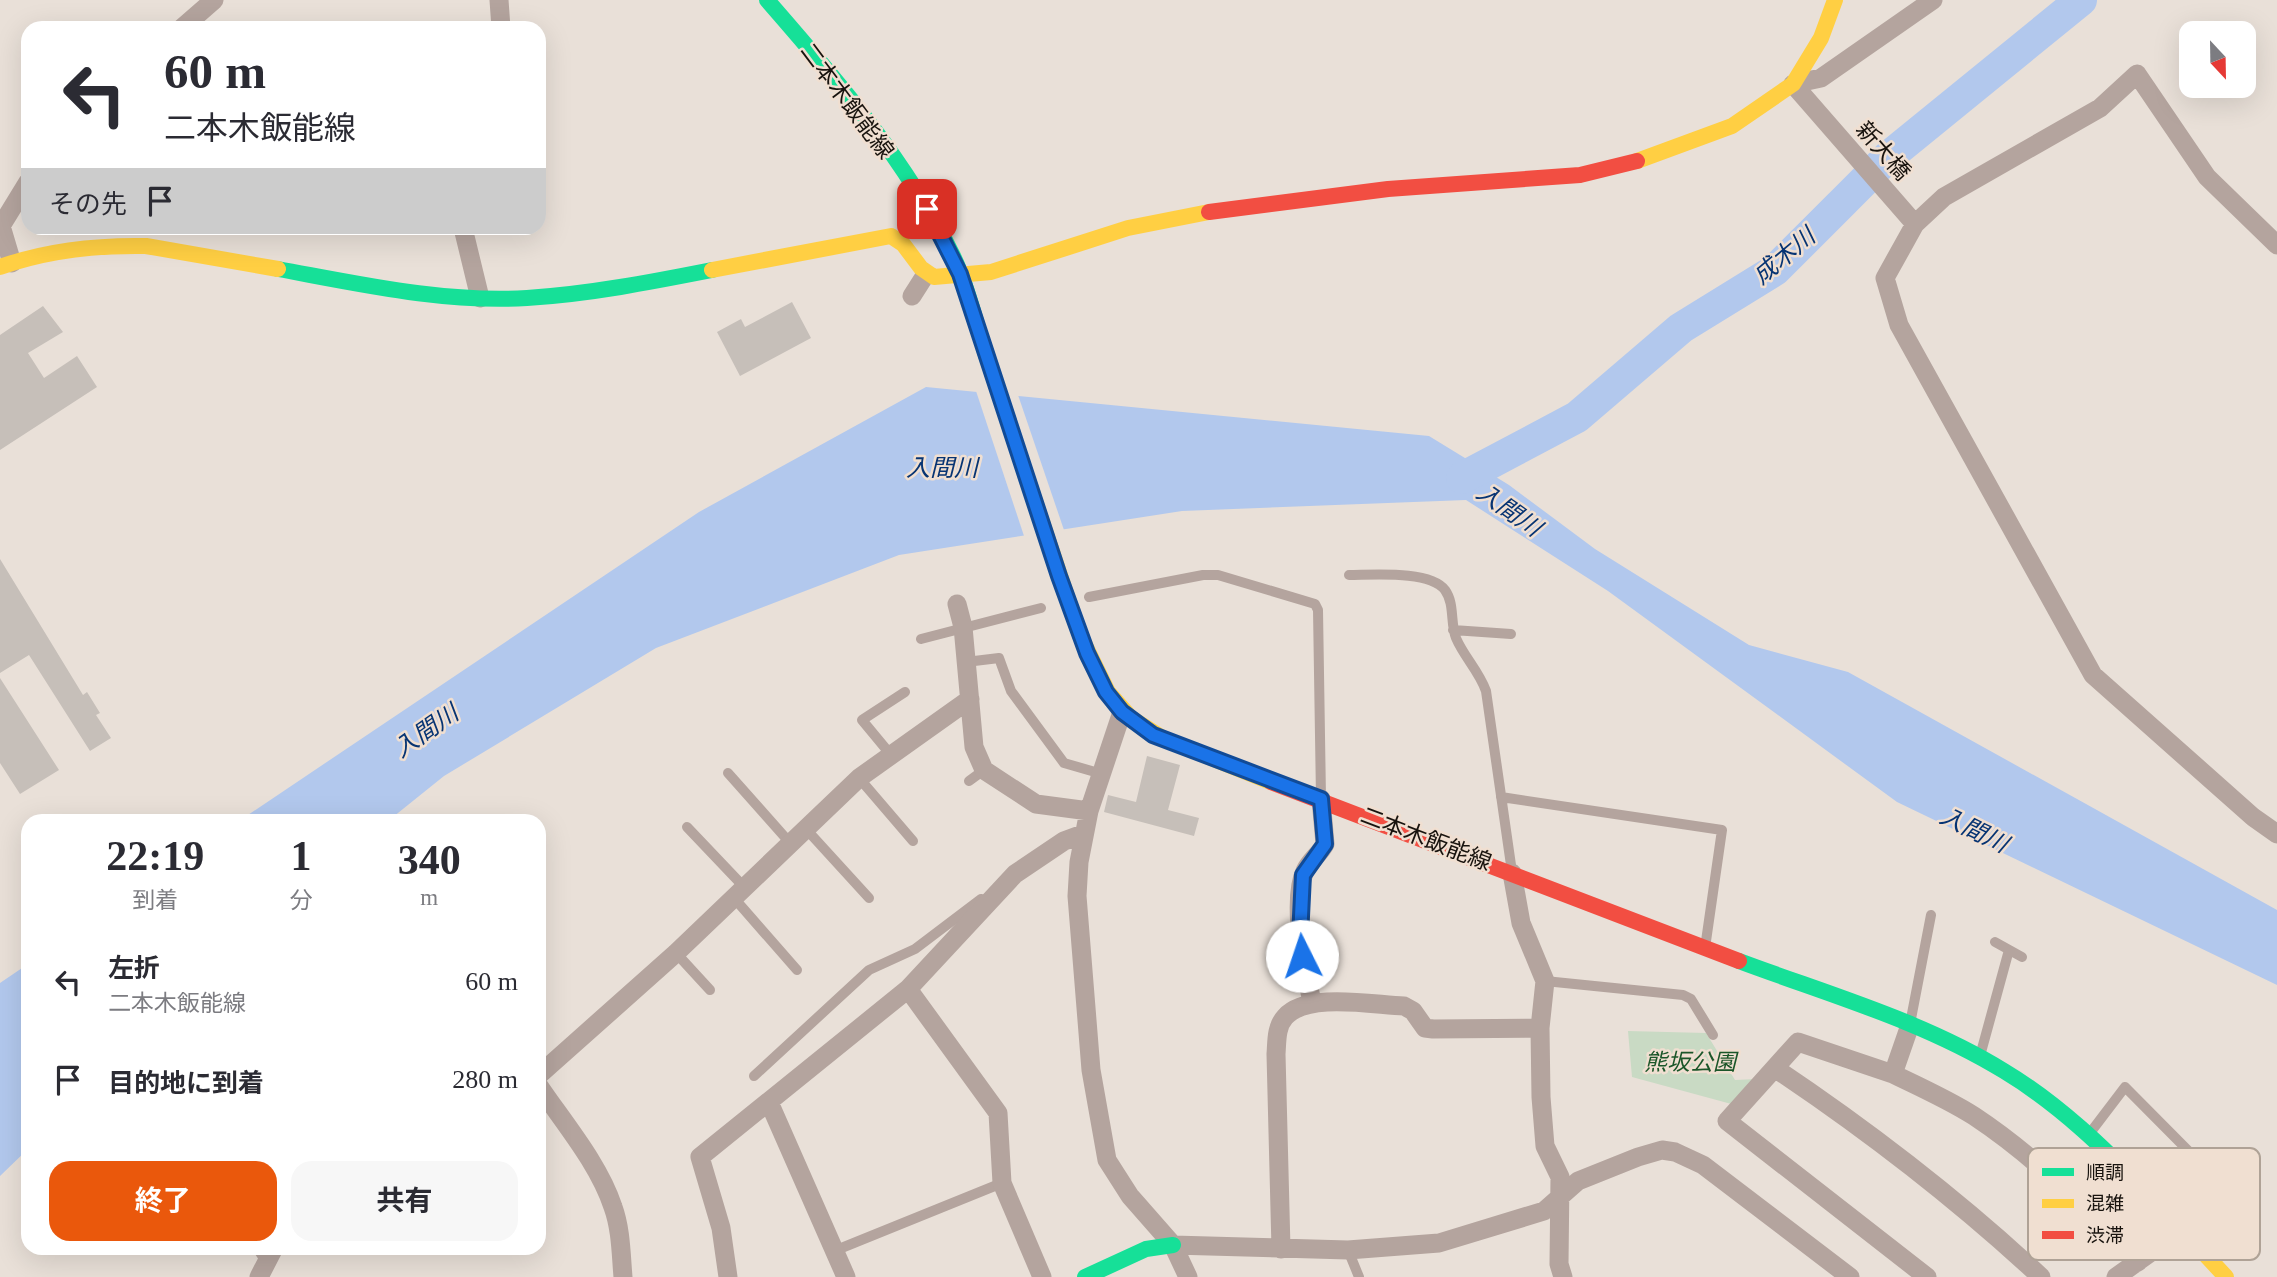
<!DOCTYPE html>
<html lang="ja">
<head>
<meta charset="utf-8">
<style>
	body { margin:0; font-family:"Times New Roman","Noto Sans JP",serif; background:#f7f7f7; color:#2b2b33; height:100vh; display:flex; flex-direction:column; font-size:26px; white-space:nowrap }
	* { box-sizing:border-box; margin:0 }
	p { font-size:23px; color:#7c7c81 }
	.icon { flex:none; width:38px; height:38px; fill:none; stroke:currentColor; stroke-width:2; stroke-linecap:round; stroke-linejoin:round }
	.map { position:relative; flex:1; overflow:hidden }
	.panel { position:absolute; left:21px; top:814px; width:525px; height:441px; display:flex; flex-direction:column; background:#fff; border-radius:21px; box-shadow:0 7px 28px #0002 }
	.panel>* { flex:none }
	.top-card { position:absolute; left:21px; top:21px; width:525px; height:214px; border-radius:21px; box-shadow:0 7px 28px #0002; background:#fff; color:#2b2b33; overflow:hidden }
	.needle { width:46px; rotate:158deg }
	.fabs { position:absolute; left:2179px; top:21px; display:grid; gap:14px }
	.fabs a { display:grid; place-items:center; width:77px; height:77px; border-radius:14px; background:#fff; box-shadow:0 7px 28px #0002; font-size:35px }
	.pin { position:absolute; display:grid; place-items:center; width:60px; height:60px; color:#fff; margin:-30px; border-radius:14px; box-shadow:0 4px 10px #0006 }
	.me { position:absolute; width:77px; margin:-38px; rotate:356deg; stroke-linejoin:round; filter:drop-shadow(0 0 5px #0008) }
	.turn { display:flex; align-items:center; gap:24px; height:147px; padding:0 28px; font-size:32px }
	.turn .icon { width:91px; height:91px; stroke-width:2.5 }
	.turn b { display:block; font-size:49px; line-height:60px }
	.then { display:flex; align-items:center; height:66px; padding:0 28px; background:#0003; gap:14px; font-size:26px }
	.eta { display:flex; justify-content:space-evenly; align-items:center; height:119px; text-align:center }
	.eta b { font-size:42px; font-weight:700; line-height:49px }
	.primary-button { display:flex; gap:14px; margin-top:auto; padding:14px 28px }
	.primary-button a { flex:1; height:80px; border-radius:21px; background:#ea580c; color:#fff; font-size:28px; font-weight:700; line-height:80px; text-align:center }
	.primary-button a+a { background:#f7f7f7; color:#2b2b33 }
	ul { padding:0; list-style:none }
	li { display:flex; align-items:center; gap:21px; height:98px; padding:0 28px }
	li div { flex:1 }
	li b { display:block; font-size:26px }
	li em { font-style:normal }
	.map>svg:first-child { display:block }
	.green { fill:#c9dac4 }
	.water { fill:#b2c8ed }
	.pier { fill:#e9e0d8 }
	.lines { fill:none; stroke-linecap:round; stroke-linejoin:round }
	.river { stroke:#b2c8ed; stroke-width:32 }
	.building { fill:#c6bfb9 }
	.lane { stroke:#b4a49e; stroke-width:10 }
	.street { stroke:#b4a49e; stroke-width:19 }
	.fast { stroke:#16e098; stroke-width:16 }
	.slow { stroke:#ffcf43; stroke-width:16 }
	.jam { stroke:#f24e42; stroke-width:16 }
	.route-casing { stroke:#114b97; stroke-width:18 }
	.route { stroke:#1a73e8; stroke-width:12 }
	.labels { text-anchor:middle; dominant-baseline:central; stroke-width:5; stroke-linejoin:round; paint-order:stroke }
	.street-label { font-size:23px; fill:#18130e; stroke:#f0dfd1 }
	.park-label { font-size:23px; font-style:italic; fill:#1b5629; stroke:#f0dfd1 }
	.water-label { font-size:24px; font-style:italic; fill:#073473; stroke:#f0dfd1 }
	.key { fill:#f0dfd1; stroke:#afa296; stroke-width:2 }
	.key-label { font-size:19px; fill:#18130e }
</style>
</head>
<body>
<div class="map">
<svg width="2277" height="1277" viewBox="0 0 2277 1277">
	<rect width="100%" height="100%" fill="#e9e0d8"/>
	<!-- green -->
	<path class="green" d="M1628,1031L1706,1033L1735,1080L1757,1079L1735,1105L1632,1077Z"/>
	<!-- water -->
	<path class="water" d="M926,387L1429,436L1509,485L1595,549L1749,645L1848,672L2277,910V985L1897,802L1608,591L1466,500L1182,511L899,555L656,648L444,776L388,821H239L699,512Z
		M28,964V1149L0,1176V983Z"/>
	<!-- pier -->
	<path class="pier" d="M975,388L1017,392L1065,533L1025,539Z"/>
	<g class="lines">
		<!-- river -->
		<path class="river" d="M1462,478L1577,417L1681,328L1775,270L1887,158L2081,0"/>
	</g>
	<!-- building -->
	<path class="building" d="M792,302L811,338L740,376L717,332L741,319L745,327Z
		M43,306L63,332L28,353L44,378L77,356L97,387L0,450V335Z
		M0,559L83,695L87,692L100,713L96,715L111,738L90,751L29,655L0,673Z
		M0,678L59,770L20,794L0,763Z
		M1147,756L1180,765L1168,810L1199,818L1194,836L1104,812L1108,795L1136,802Z"/>
	<g class="lines">
		<!-- lane -->
		<path class="lane" d="M1349,575C1372,575 1430,570 1445,590C1455,604 1450,623 1456,638C1464,657 1479,671 1486,691L1512,872
			M1089,597L1203,575H1218L1315,604L1318,610L1321,798
			M1453,630L1511,634
			M921,639L1041,608
			M966,662L999,658L1011,691L1064,763L1102,774
			M891,755L862,720L905,692
			M728,773L791,844
			M859,778L913,841
			M969,781L984,770
			M1501,797L1722,830L1705,948
			M687,827L745,888
			M806,829L869,898
			M734,898L797,970
			M1995,942L2022,957
			M676,953L710,990
			M1545,981L1683,995L1691,999L1713,1035
			M1910,1024L1931,915
			M1980,1056L2009,950
			M754,1076L869,970L915,949L981,899
			M2090,1133L2125,1087L2250,1213L2206,1255
			M257,1248L265,1260
			M1348,1250L1359,1277
			M834,1251L1002,1183"/>
		<!-- street -->
		<path class="street" d="M499,0L501,28
			M1933,0L1821,78L1793,84L1915,224L1885,278L1899,325L2093,675L2253,817L2277,834
			M182,28L214,0
			M1915,224L1944,197L2100,108L2137,74L2207,177L2277,245
			M463,228L480,298
			M12,263L1,226L28,182
			M912,296L926,274
			M957,604L963,627L974,747L984,770L1036,804L1089,811
			M1122,712L1089,811L1079,862L1077,896L1091,1070L1107,1160L1130,1196L1173,1245L1188,1277
			M1512,873L1521,923L1545,981L1540,1028L1541,1097L1545,1146L1560,1177L1559,1264L1563,1277
			M908,989L998,1113L1002,1183L1042,1277
			M1312,1002C1305,970 1291,901 1305,871C1310,860 1320,854 1325,844L1321,799
			M1910,1025L1893,1074L1798,1042L1727,1121L1927,1277
			M1776,1069C1870,1132 1958,1200 2041,1277
			M1893,1074C1920,1087 1949,1100 1974,1116C2036,1157 2087,1209 2138,1262
			M539,1075L676,953L859,778L970,699
			M539,1086C564,1123 599,1164 613,1207C621,1229 621,1254 623,1277
			M769,1102L846,1277
			M1173,1245L1348,1250L1439,1243L1544,1211L1578,1181L1638,1157L1662,1150L1675,1152L1703,1165L1850,1277
			M1281,1249L1276,1054C1277,1041 1276,1027 1285,1017C1307,992 1373,1005 1404,1006L1413,1011L1425,1028L1433,1029L1540,1028
			M259,1277L274,1248
			M728,1277L721,1228L700,1157L908,989L1015,874L1064,841L1083,834
			M2116,1277L2182,1230"/>
		<!-- fast -->
		<path class="fast" d="M767,0C836,79 907,161 953,256C968,287 976,324 987,358
			M278,269C360,284 444,303 527,298C590,294 651,282 712,270
			M1739,961C1827,994 1923,1021 2004,1071C2059,1104 2105,1149 2150,1195
			M1085,1277L1146,1249L1173,1245"/>
		<!-- slow -->
		<path class="slow" d="M1637,161L1732,126L1793,84L1821,38L1835,0
			M0,267C48,250 95,245 146,246L278,269
			M712,270L891,236L903,244L921,268L934,277L991,272L1128,228L1209,212
			M987,358L1080,635L1108,692L1131,718L1164,739L1271,782
			M2150,1195L2226,1277"/>
		<!-- jam -->
		<path class="jam" d="M1209,212L1388,189L1580,175L1637,161
			M1271,782L1739,961"/>
	</g>
	<g class="lines">
		<!-- route casing -->
		<g class="route-casing">
			<path id="route" d="M927,209L960,274L1059,576L1087,653L1106,692L1122,712L1153,735L1321,799L1325,844L1303,875L1300,937L1302,956"/>
		</g>
		<!-- route -->
		<use href="#route" class="route"/>
	</g>
	<g class="labels">
		<!-- street labels -->
		<g class="street-label">
			<text transform="translate(847 101) rotate(53)">二本木飯能線</text>
			<text transform="translate(1883 151) rotate(49)">新大橋</text>
			<text transform="translate(1426 839) rotate(21)">二本木飯能線</text>
		</g>
		<!-- park labels -->
		<g class="park-label">
			<text x="1690" y="1062">熊坂公園</text>
		</g>
		<!-- water labels -->
		<g class="water-label">
			<text transform="translate(1784 256) rotate(-40)">成木川</text>
			<text x="942" y="468">入間川</text>
			<text transform="translate(1509 510) rotate(35)">入間川</text>
			<text transform="translate(426 731) rotate(-35)">入間川</text>
			<text transform="translate(1974 830) rotate(26)">入間川</text>
		</g>
	</g>
	<!-- legend -->
	<rect x="2028" y="1148" width="232" height="112" rx="10" class="key"/>
	<rect x="2042" y="1168" width="32" height="8" fill="#16e098"/>
	<rect x="2042" y="1199" width="32" height="9" fill="#ffcf43"/>
	<rect x="2042" y="1231" width="32" height="8" fill="#f24e42"/>
	<g class="key-label">
		<text x="2086" y="1179">順調</text>
		<text x="2086" y="1210">混雑</text>
		<text x="2086" y="1242">渋滞</text>
	</g>
</svg>
<div class="fabs">
<a><svg class="needle" viewBox="-14 -14 28 28"><path d="M0-13l5 13h-10z" fill="#e53935"/><path d="M0 13l5-13h-10z" fill="#7c7c81"/></svg></a>
</div>
<div class="pin" style="left:927px;top:209px;background:#d93025"><svg class="icon" aria-label="arrive" viewBox="0 0 24 24"><path d="M6 21V4h12l-3 4 3 4H6"/></svg></div>
<svg class="me" style="left:1302px;top:956px" viewBox="-20 -20 40 40"><circle r="19" fill="#fff"/><path d="M0-13L10 11 0 6-10 11z" fill="#1a73e8"/></svg>
<div class="top-card">
<div class="turn"><svg class="icon" aria-label="left" viewBox="0 0 24 24"><path d="M17 20v-9H6M10 6l-5 5 5 5"/></svg><div><b>60 m</b>二本木飯能線</div></div>
<div class="then">その先<svg class="icon" aria-label="arrive" viewBox="0 0 24 24"><path d="M6 21V4h12l-3 4 3 4H6"/></svg></div>
</div>
<section class="panel">
<div class="eta">
<div><b>22:19</b><p>到着</p></div>
<div><b>1</b><p>分</p></div>
<div><b>340</b><p>m</p></div>
</div>
<ul>
<li><svg class="icon" aria-label="left" viewBox="0 0 24 24"><path d="M17 20v-9H6M10 6l-5 5 5 5"/></svg><div><b>左折</b><p>二本木飯能線</p></div><em>60 m</em></li>
<li><svg class="icon" aria-label="arrive" viewBox="0 0 24 24"><path d="M6 21V4h12l-3 4 3 4H6"/></svg><div><b>目的地に到着</b></div><em>280 m</em></li>
</ul>
<div class="primary-button"><a>終了</a><a>共有</a></div>
</section>
</div>
</body>
</html>
